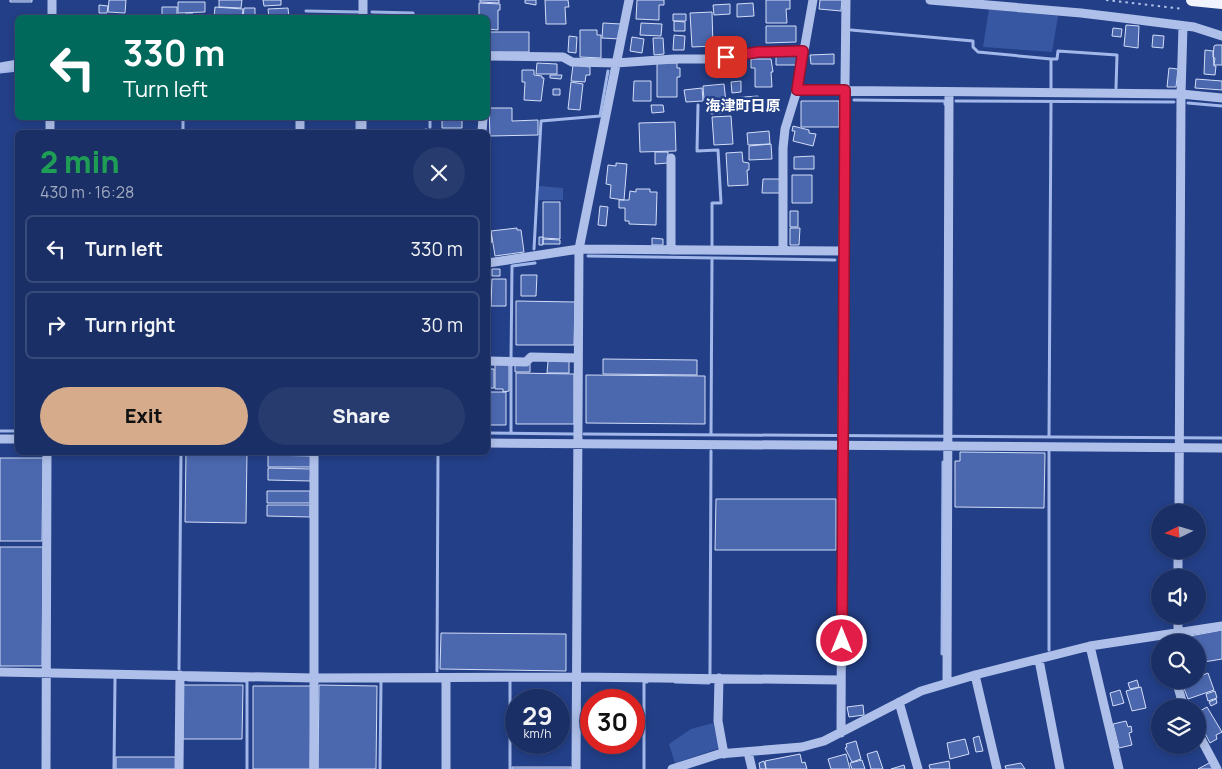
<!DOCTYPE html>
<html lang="en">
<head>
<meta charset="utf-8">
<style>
	body { margin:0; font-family:Manrope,"Noto Sans JP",sans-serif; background:#273b6e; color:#f1f3f6; height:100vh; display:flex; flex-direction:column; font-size:19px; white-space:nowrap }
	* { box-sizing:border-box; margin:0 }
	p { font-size:16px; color:#9fa9bf }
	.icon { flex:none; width:28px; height:28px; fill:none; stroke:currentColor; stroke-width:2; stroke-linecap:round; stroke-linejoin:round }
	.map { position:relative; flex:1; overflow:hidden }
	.drawer { position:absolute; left:15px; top:130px; width:475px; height:325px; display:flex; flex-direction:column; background:#1a2f65; border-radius:8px; box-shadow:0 2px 8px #0003,0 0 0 1px #384a79 }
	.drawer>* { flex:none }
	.banner { position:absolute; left:15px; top:15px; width:475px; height:105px; border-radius:8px; box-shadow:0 2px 8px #0003,0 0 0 1px #384a79; background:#00695c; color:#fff; overflow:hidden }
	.needle { width:32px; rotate:265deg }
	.fabs { position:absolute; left:1151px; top:504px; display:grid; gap:10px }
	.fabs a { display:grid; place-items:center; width:55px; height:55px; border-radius:50%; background:#1a2f65; box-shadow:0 2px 8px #0003,0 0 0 1px #384a79; font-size:25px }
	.speed { position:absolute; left:505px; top:689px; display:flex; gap:10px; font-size:25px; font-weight:700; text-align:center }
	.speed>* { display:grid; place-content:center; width:65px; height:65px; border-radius:50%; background:#1a2f65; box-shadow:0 2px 8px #0003,0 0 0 1px #384a79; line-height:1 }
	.speed small { font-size:12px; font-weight:400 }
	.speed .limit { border:8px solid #d22; background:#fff; color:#111 }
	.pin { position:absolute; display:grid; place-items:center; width:42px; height:42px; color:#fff; margin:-21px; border-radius:10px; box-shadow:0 2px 8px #0006 }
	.me { position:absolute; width:55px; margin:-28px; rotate:0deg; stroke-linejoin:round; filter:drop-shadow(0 0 4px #0008) }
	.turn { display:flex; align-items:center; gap:18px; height:105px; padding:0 25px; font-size:22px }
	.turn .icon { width:65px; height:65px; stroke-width:2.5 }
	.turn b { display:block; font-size:35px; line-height:42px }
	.round { display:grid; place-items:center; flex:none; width:52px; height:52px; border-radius:26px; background:#273b6e }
	.headline { display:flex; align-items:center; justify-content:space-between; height:85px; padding:0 25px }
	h1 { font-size:30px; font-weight:800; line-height:38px; color:#1e9e55 }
	.button { display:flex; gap:10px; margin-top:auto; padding:10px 25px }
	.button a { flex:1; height:58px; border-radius:30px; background:#d6ab8b; color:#111; font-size:20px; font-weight:800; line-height:58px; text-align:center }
	.button a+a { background:#273b6e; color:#f1f3f6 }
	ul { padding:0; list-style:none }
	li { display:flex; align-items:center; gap:15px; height:68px; margin:0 10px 8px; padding:0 15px; border:2px solid #384a79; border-radius:8px }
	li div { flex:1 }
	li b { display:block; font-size:19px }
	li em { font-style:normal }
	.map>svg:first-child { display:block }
	.green { fill:#3757a3 }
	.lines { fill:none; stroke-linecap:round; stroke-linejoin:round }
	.stream { stroke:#a2b8ea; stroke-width:3 }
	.building { fill:#4b68af; stroke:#d2ddf7 }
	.path { stroke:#aebfe9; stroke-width:2; stroke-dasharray:2.5 4; stroke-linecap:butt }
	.minor { stroke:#aebfe9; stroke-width:9 }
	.major { stroke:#f1f4fe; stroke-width:12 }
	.route-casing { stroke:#92132f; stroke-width:12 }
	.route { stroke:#e11d48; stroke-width:9 }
	.labels { text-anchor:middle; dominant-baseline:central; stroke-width:5; stroke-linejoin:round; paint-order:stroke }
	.quarter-label { font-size:15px; font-weight:bold; fill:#fff; stroke:#233f87 }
</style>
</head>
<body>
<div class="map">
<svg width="1222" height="769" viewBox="0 0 1222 769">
	<rect width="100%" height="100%" fill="#233f87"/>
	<!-- green -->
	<path class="green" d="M989,9L1058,16L1052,52L983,47Z
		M539,186L563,188V200H539Z
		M713,723L720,748L675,763L669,744L691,729Z"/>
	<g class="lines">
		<!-- stream -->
		<path class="stream" d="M306,11L358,12
			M372,12L413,13V18
			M851,30L973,41V47L978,52L1051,59V88
			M1051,59H1057L1058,51L1117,55L1116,88
			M0,72L18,70
			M854,100L945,101V104
			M956,101L1174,102
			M1188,103L1222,106
			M698,105L697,151L718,150L721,203H712V246
			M430,118V127
			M183,132V118
			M357,132V118
			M534,249L541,121L600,116L608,71
			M588,256L835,260
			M511,359L512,266L535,263
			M0,431H18
			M488,433L574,434
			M511,433V365
			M584,434L1222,438
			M711,434L712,258
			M1049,437L1051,102
			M1049,650V452
			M942,654L943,462
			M179,669L181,452
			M437,671L438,452
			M710,674L711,451
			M188,680L247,681V769
			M510,680V769
			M675,682L709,683
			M114,769L115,679
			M380,769L381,681
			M644,769V682H647"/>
	</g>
	<!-- building -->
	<path class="building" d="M10,0H32V2H10Z
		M109,0H126L125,13L108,12Z
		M219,0H242L241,8L219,7Z
		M263,0H281V5L264,6Z
		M480,0H499V3L480,2Z
		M525,0H536V5L525,3Z
		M545,0H568L569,7H565L566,24H546Z
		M637,0H664V5H659V20L636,19Z
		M766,0H790V9H786L787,23H766Z
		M820,0H842L841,11L819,9Z
		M178,2H205V12L178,13Z
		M479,3L500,4V10H498V30L488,29V18H479Z
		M753,3L754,16L737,17V4Z
		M730,4V14L714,15L713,5Z
		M99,5L108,6L107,13H99Z
		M162,7H177V18H162Z
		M215,7L243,9L242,18H214Z
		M244,8H255V18H243Z
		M288,8L289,18H269L268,9Z
		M712,12L713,46L692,47L690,13Z
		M185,14H193V18H185Z
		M673,14H686V21H673Z
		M674,21L685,22V31H674Z
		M603,23L621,24L620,39L602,38Z
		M641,23L662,24L661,36L640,35Z
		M1126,25L1139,26L1138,48L1124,46Z
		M766,26H796V42L766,43Z
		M1113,28L1122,29L1121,37L1112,36Z
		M580,30H597V35H601V58L580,57Z
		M489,32H529V52H489Z
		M674,35L685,36L684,50H673Z
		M1153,35L1164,36L1163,48L1152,47Z
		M569,36L577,37L576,53L568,52Z
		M632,37L644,39L642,53L630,51Z
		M736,37V50L718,51V38Z
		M653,38H663L664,54L654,55Z
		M1216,45H1222V65H1214L1215,58L1213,57L1214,46Z
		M1205,50L1213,51L1214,66H1216L1215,75L1204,74Z
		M834,54V64H811L810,55Z
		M799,55V65H776V56Z
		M751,59H771L773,72H771L772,87H755V68H751Z
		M537,63L557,64V74H536Z
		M657,63H677V68H680V77H677V97H657Z
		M573,65L590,67V75H586L585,82L571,81Z
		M1169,68L1178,69L1176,87H1167Z
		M522,70H534V75L542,76V78H544L541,101L524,100L525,82H522Z
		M550,75H562L561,79L550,78Z
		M1196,79L1222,81V90L1195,88Z
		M634,81H651V101H633Z
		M741,81V92L732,93L731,82Z
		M571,82L583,84L580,110L568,109Z
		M724,84L727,112L711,114L710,100H704L703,86Z
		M702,88L703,101L686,102L684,90Z
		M553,89H560V95H553Z
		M758,96L759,107L732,110L731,98Z
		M801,101H839V127H801Z
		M651,105H663L664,112L652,113Z
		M489,108H512V121L538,120V135L490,136Z
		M731,116L733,144L714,145L712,117Z
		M442,118H462V128H442Z
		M675,122L676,151L640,152L639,123Z
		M793,126L809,130V133L816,134L813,146L793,141L795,131H792Z
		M425,129L438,131V132H425Z
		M769,131L770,144L748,145L747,133Z
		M771,144L772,159L749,160V146Z
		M655,152H668V163L655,164Z
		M742,152L743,162L749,163V170H747L748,185L728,186L726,153Z
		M814,156V169H794V157Z
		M616,163L627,164L624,200L610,198L611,185L606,184L608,165L616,166Z
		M792,175H812V203H792Z
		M763,179H781L780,193H762Z
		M636,189H650V192H657L656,225L629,224V221H625V208H619V200H629L630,191L636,192Z
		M543,202H560V239L543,238Z
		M600,206L608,207L606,226L598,225Z
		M790,211H798V227H790Z
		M517,228V230H521L524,252L495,256L491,231Z
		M790,228H800L799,245H790Z
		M488,232H491L492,242L488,243Z
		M539,237H543V245H539Z
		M652,238L663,239V245H652Z
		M543,239L560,240V244H543Z
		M492,269H500V276H492Z
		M521,275H537L536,296H521Z
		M492,279H506V306H491Z
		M516,301L575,302L574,345H516Z
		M603,359L697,360V375L603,374Z
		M548,361H569V373H547Z
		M495,364H509V391L503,392V389H495Z
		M515,364H530V372H515Z
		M488,369H494V388H488Z
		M516,373L574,374V424H516Z
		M586,375L705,376V424L586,423Z
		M488,392H506V425H488Z
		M186,452H247L246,523L185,522Z
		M960,452L1045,453L1044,508L955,507V461H960Z
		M268,455L311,456V467H268Z
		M0,458H43L42,541H0Z
		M268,468L311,469L310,481L268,480Z
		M267,491H310V503H267Z
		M716,499H836V550H715Z
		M267,505H310V517L267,516Z
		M0,547H43L42,666H0Z
		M1222,630V659L1198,663V642H1180L1179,638Z
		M441,633L566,634V671L440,669Z
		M1208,673L1214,690L1188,699L1182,683L1189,680H1198V677Z
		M1137,680L1139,687L1130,689L1128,683Z
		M183,685H243L242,739H183Z
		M319,685L377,686L376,769H318Z
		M253,686H311L310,769H253Z
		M1141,687L1146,708L1132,711L1126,691Z
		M1120,690L1124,703L1113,706L1110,693Z
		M1215,691L1217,698L1208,701L1206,694Z
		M1216,699L1217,703L1211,706L1209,702Z
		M863,705L864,715L849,717L847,707Z
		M1207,707L1222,732L1216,735L1217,739L1210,743L1198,720V712Z
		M1126,721L1128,727L1131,726L1132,732L1129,733L1132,745L1119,748L1113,724Z
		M979,736L983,751L976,752L973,738Z
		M965,739L969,754L950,759L947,743Z
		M856,741L861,759L852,762L845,748L847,747L846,744Z
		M877,751L883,769H871L867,754Z
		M800,754L802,763L805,762L807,769H766L765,761Z
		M846,754L850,769H831L828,759Z
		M116,757H176V769H116Z
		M862,760L865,769H852L850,763Z
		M764,761L766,769H760L759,763Z
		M949,761L950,769H930L929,765Z
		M1211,762L1215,769H1198Z
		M1021,763L1025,769H1006L1005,766Z
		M904,765L905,769H891Z
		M512,767H571V769H512Z"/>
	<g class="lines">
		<!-- path -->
		<path class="path" d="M1106,0L1183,9"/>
		<!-- minor -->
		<path class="minor" d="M930,0L1081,13L1131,19L1194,27L1222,36
			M52,18V0
			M363,18V0
			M488,56L563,57L572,62L616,63L674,59H707L758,52L803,51
			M0,67L18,64
			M797,90L1181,94L1222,98
			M300,118V132
			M362,118V132
			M50,132V118
			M482,132L483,118
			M671,250V158
			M783,250V148L785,129L797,90L813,0
			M488,263L579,249L843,251
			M488,361L526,362L531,357L578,358
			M0,439H18
			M488,443L1222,448
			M1179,512L1181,94L1183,26
			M1178,578V550
			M1178,633V615
			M1090,646L1119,769
			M1039,660L1060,769
			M0,672L314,678L575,677L841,680
			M975,675L997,769
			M446,678V769
			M719,678L718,721L724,754
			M1176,680L1184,708
			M947,682L949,93
			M899,702L918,769
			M841,733L843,251L846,0
			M1198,733L1217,769
			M748,752L752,769
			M46,769L47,452
			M179,769L180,675
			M314,769V452
			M576,769L579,249L629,0
			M672,769L719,754L802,747L824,741L921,691L975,675L1090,646L1222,626"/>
		<!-- major -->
		<path class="major" d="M1192,0L1222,3"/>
	</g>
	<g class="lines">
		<!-- route casing -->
		<g class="route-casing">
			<path id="route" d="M726,57L758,52L803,51L797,90H845L842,641"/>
		</g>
		<!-- route -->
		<use href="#route" class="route"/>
	</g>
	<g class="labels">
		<!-- quarter labels -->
		<g class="quarter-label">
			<text x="743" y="105">海津町日原</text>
		</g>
	</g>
</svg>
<div class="fabs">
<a><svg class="needle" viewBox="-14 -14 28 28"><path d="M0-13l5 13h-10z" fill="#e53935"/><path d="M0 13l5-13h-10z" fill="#9fa9bf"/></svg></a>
<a><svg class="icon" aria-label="sound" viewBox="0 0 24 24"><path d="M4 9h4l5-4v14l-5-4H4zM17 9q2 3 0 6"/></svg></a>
<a><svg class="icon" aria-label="search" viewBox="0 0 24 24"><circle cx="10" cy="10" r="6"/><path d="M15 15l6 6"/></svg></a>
<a><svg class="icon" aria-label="layers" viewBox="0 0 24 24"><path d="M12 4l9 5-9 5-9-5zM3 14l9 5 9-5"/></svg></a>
</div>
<div class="speed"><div>29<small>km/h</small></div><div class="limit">30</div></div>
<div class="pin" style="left:726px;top:57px;background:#d93025"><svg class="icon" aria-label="arrive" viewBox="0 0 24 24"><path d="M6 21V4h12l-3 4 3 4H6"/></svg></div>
<svg class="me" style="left:842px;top:641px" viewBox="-20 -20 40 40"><circle r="17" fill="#e11d48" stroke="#fff" stroke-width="3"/><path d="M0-11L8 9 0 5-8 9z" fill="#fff"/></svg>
<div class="banner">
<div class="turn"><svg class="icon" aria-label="left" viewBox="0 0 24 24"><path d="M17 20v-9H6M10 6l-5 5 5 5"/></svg><div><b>330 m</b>Turn left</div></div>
</div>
<section class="drawer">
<div class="headline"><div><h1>2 min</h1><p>430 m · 16:28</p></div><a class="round"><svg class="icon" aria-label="close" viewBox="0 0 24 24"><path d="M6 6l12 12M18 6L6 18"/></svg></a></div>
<ul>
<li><svg class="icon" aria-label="left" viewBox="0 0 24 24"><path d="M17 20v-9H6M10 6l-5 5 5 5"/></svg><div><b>Turn left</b></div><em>330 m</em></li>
<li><svg class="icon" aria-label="right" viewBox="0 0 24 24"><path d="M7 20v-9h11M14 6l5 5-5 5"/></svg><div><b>Turn right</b></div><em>30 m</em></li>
</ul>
<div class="button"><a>Exit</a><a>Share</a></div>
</section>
</div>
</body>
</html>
